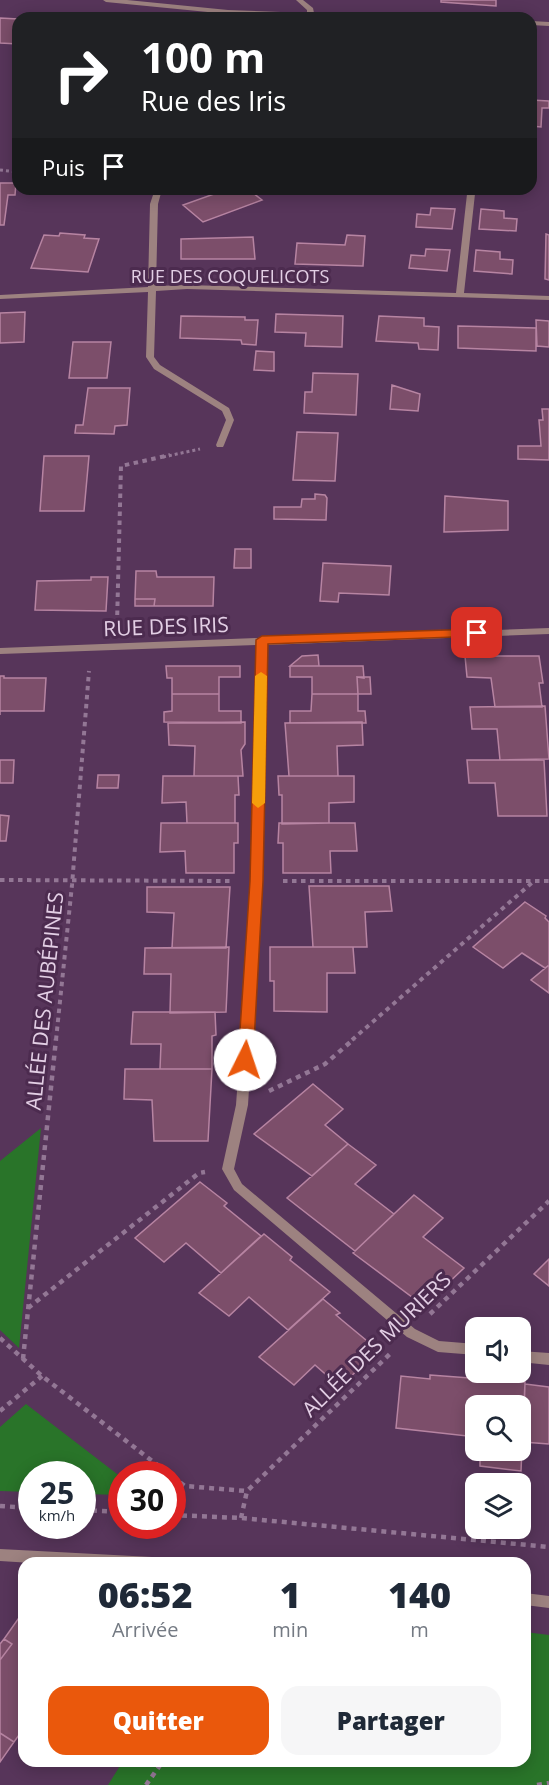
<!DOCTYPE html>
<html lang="fr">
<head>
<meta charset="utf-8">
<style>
	body { margin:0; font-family:"Open Sans",sans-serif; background:#f6f6f7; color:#1f2937; height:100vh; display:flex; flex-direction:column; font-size:22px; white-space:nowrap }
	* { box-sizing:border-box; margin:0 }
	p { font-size:20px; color:#747a83 }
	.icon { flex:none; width:33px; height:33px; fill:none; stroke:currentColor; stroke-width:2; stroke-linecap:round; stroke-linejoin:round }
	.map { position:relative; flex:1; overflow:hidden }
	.panel { position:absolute; left:18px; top:1557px; width:513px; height:210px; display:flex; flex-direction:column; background:#fff; border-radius:18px; box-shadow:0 3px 15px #0003 }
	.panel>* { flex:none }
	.hud { position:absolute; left:12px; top:12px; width:525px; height:183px; border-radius:18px; box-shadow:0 3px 15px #0003; background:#202124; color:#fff; overflow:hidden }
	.controls { position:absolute; left:465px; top:1317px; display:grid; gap:12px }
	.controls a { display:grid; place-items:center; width:66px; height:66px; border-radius:12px; background:#fff; box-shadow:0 3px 15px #0003; font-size:30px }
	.speed { position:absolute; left:18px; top:1461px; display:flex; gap:12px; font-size:30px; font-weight:700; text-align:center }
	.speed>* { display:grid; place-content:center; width:78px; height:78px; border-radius:50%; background:#fff; box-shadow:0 3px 15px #0003; line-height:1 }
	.speed small { font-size:15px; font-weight:400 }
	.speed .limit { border:9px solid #d22; background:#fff; color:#111 }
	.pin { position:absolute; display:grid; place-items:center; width:51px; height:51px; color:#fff; margin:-26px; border-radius:12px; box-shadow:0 3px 9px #0006 }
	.me { position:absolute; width:66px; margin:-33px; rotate:4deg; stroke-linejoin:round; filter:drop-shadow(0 0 4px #0008) }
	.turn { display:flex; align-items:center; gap:21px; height:126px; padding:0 30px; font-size:27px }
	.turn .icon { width:78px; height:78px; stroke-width:2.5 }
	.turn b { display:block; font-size:42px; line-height:51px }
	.then { display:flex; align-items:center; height:57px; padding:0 30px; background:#0003; gap:12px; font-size:22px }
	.eta { display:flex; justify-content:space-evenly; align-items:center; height:102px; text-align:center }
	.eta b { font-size:36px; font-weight:800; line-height:42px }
	.button { display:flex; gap:12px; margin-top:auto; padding:12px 30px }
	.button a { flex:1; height:69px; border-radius:18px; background:#ea580c; color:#fff; font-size:24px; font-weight:800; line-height:69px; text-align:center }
	.button a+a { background:#f6f6f7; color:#1f2937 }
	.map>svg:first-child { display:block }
	.green { fill:#297429 }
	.building { fill:#7c4e6a; stroke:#b784a2; stroke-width:1.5 }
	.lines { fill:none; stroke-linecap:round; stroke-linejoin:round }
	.path-far2 { stroke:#937795; stroke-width:3; stroke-dasharray:3 3; stroke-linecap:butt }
	.path-far1 { stroke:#937795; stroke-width:4; stroke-dasharray:4.5 4.5; stroke-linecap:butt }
	.path { stroke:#937795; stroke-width:4.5; stroke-dasharray:5 5; stroke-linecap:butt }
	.minor { fill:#9d8280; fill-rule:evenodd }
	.route { fill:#ea580c; stroke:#983908; stroke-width:1.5 }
	.slow { fill:#f59e0b }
	.labels { text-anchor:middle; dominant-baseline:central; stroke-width:6; stroke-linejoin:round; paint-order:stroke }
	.far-street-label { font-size:18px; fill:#e3cfe5; stroke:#4c2b4f }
	.street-label { font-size:21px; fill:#e3cfe5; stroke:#4c2b4f }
</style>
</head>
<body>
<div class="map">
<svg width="549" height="1785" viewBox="0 0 549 1785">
	<rect width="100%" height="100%" fill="#57355a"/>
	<!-- green -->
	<path class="green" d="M41,1128L19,1348L0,1330V1161Z
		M26,1404L121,1477V1495L83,1494L82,1474H32L31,1492L0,1491V1427Z
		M525,1632L549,1635V1785H108L123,1761H525Z"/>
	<!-- building -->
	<path class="building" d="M441,0H496V6L441,2Z
		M0,18L18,19V44L0,43Z
		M531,100L549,101V108H542L541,127L531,126Z
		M0,183H16L15,195H8L4,225H0Z
		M228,189H248L262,200L203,222L183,205Z
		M431,208L455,209L452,229L416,227L417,214L430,215Z
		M481,209L504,211V218L517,219L516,231L479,229Z
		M60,233L85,235L84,238L99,239L88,272L31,268L44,235L59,236Z
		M546,234L549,235V280L545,279Z
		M347,235L365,236L363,266L295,264L297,243L345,245Z
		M253,237L255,259H181V239Z
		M426,249L450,250L447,271L409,268L411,255L425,256Z
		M476,250L500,252V259L513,260L512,274L474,271Z
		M25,312L24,342L0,343V313Z
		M276,314L343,316L342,347L305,346L306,333L275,332Z
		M181,316L245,317V320H258L256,345L242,344L241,340L180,338Z
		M379,316L424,318V326L439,327L438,350L419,349L418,343L376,341Z
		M536,320L549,321V347L537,346Z
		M458,326L536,328V351L458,348Z
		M73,342H111L107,378H69Z
		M256,351L274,352V371L254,370Z
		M313,373L358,374L356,415L304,413L305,392H312Z
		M392,385L420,394L418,411L390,409Z
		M88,388H130L127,425L115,426L114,434L75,433L76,425H83Z
		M542,409H549V460L518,459V446H541L539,420H543Z
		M297,432L338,433L335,481L293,480Z
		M44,456H89L84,511H40Z
		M315,494L325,495L327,498L326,520L274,519V507H301L302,499H315Z
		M445,496L508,501V530L444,532Z
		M235,549H251V568H234Z
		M323,563L391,566L389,595L339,593L338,602L320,601Z
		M136,571H156L157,577H214L213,606H154L155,599H135Z
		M91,577H108L106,611L35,610L37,581L91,580Z
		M135,599H155L154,606H135Z
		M318,655L319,666H290L302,656Z
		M465,656H539L543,683H539L542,707H495L491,678L467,677Z
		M166,666H240V677H219V694H172V678H167Z
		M290,666H363L364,678L357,677L358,694H312V677H290Z
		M0,676H4V678H46L44,711H0V715Z
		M357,677H370L371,694H358Z
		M172,694H219V711H241V723L164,722V712L172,711Z
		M312,694H358V711H365L366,723H290V711H311Z
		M545,706L549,759L500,760L497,729H472L470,707Z
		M245,722V744L241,750L243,776H194L195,746L169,745L168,723Z
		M362,722L363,745L337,746L338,776H289L285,723Z
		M0,760H14L13,783H0Z
		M467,760H544L547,816H498L495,783H469Z
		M98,775H119L118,788H97Z
		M163,776H238L239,795H235V823H187L186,802L162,803Z
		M278,776H354V802L329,803V823L282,824V795H279Z
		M0,815L9,816L6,841H0Z
		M161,823H238V843H234V873H186L185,851L160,852Z
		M279,823H355L357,851H330L331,873H283V843H278Z
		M309,886H389L392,911L365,912L367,947H313Z
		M147,887H230L226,948H172L174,913L147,912Z
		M525,902L546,916L545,918L549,922V965L545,968L522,953L503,968L473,947Z
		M229,947L226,1012L170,1013L171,974H144L145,948Z
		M270,947H353L355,973H327V1012L274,1011V981H270Z
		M549,965V993L531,980Z
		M133,1012H215L216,1035L212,1036V1069H160L161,1044H131Z
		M125,1069H212L208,1141H154L152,1100L124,1099Z
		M313,1084L343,1109L325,1125L348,1144L312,1176L254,1134Z
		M348,1144L376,1165L355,1184L394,1214L355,1251L287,1198Z
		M200,1182L227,1203L224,1206L261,1236L221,1273L186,1243L164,1262L135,1238Z
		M414,1195L443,1218L423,1237L464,1268L424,1306L353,1253Z
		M264,1234L292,1257L290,1260L330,1292L288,1330L249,1297L229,1316L199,1293Z
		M549,1259V1286L534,1274Z
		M323,1299L340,1313L336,1315L343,1321L378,1350L340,1387L315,1365L294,1385L259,1357Z
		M430,1375L525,1382L521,1471L480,1466V1450H520V1406H476V1437L396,1428L401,1376L430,1379Z
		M525,1384L549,1387V1444L523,1442Z
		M23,1612L24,1728L14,1742L0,1733V1660L12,1644L4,1639Z
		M4,1639L12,1644L0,1660V1644Z
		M0,1733L14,1742L0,1762Z"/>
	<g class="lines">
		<!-- path-far2 -->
		<path class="path-far2" d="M0,170L18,172
			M163,457L200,449"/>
		<!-- path-far1 -->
		<path class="path-far1" d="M117,624L121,466L170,455
			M0,880L233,881
			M283,881H549
			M56,1040L72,885L89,671
			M352,1040L534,881"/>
		<!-- path -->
		<path class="path" d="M269,1091L325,1064L354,1039
			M28,1308L199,1173L205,1172
			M430,1314L549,1201
			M0,1338L42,1376L169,1474
			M23,1359L56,1039
			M0,1411L42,1376
			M172,1477L185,1486L246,1491
			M0,1506L32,1508
			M82,1510L122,1512
			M172,1515L241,1518L549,1547
			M241,1518L247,1491L393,1351
			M146,1785L163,1761
			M537,1785L549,1783"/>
		<!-- minor -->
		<path class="minor" d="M103,0H127L228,10L307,13V10L296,0H303L313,8L314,13L373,16L376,18H323L228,14L106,2Z
			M531,21L549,22V26L531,25Z
			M157,189H166L161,193L158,204L156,286L187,285L456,293L467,194L471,192L475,194L464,293L549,296V300L187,289L156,291L154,357L160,365L229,408L234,420L224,445L223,447H217L216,445L226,420L222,411L154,369L146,357L148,292L0,299V295L148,287L150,204L154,192Z
			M549,628V634L267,645L262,881L248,1105L234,1169L242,1184L415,1329L439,1341L476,1344V1355L438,1352L407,1337L234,1190L222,1169L236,1105L252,881L257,645L0,654V648L258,638L262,637L266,638Z
			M520,1351L549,1353V1365L520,1362Z
			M0,1549L152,1557L157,1559L159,1563H32L0,1561Z
			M525,1593L549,1596V1608L525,1605Z"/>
	</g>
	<!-- route -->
	<path class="route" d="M477,629L483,633L481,636L268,644L263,881L253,1060L250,1064H240L238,1060L250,881L256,640L262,636Z"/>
	<!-- slow -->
	<path class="slow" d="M261,672L267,676L265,803L258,808L252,803L255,676Z"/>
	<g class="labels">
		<!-- far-street labels -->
		<g class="far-street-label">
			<text x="230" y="276">RUE DES COQUELICOTS</text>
		</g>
		<!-- street labels -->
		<g class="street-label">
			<text transform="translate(166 626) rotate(-2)">RUE DES IRIS</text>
			<text transform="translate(44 1001) rotate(-84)">ALLÉE DES AUBÉPINES</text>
			<text transform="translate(376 1344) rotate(-44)">ALLÉE DES MURIERS</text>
		</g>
	</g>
</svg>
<div class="controls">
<a><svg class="icon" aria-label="sound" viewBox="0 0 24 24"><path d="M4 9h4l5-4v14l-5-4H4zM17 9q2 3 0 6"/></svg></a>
<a><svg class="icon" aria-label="search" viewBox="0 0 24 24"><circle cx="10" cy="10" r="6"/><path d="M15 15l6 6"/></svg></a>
<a><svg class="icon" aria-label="layers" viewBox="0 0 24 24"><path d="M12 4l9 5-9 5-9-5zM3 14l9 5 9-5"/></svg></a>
</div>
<div class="speed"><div>25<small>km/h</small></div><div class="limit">30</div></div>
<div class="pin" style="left:477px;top:633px;background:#d93025"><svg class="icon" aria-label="arrive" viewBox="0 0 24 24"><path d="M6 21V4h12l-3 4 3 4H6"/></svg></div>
<svg class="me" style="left:245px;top:1060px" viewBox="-20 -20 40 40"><circle r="19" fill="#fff"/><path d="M0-13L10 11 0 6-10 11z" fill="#ea580c"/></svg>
<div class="hud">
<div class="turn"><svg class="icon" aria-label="right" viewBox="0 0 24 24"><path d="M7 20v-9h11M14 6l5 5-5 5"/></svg><div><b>100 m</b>Rue des Iris</div></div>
<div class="then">Puis<svg class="icon" aria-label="arrive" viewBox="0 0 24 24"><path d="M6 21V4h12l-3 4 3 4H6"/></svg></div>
</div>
<section class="panel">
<div class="eta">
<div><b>06:52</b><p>Arrivée</p></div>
<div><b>1</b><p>min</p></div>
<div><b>140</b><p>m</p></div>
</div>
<div class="button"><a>Quitter</a><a>Partager</a></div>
</section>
</div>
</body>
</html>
